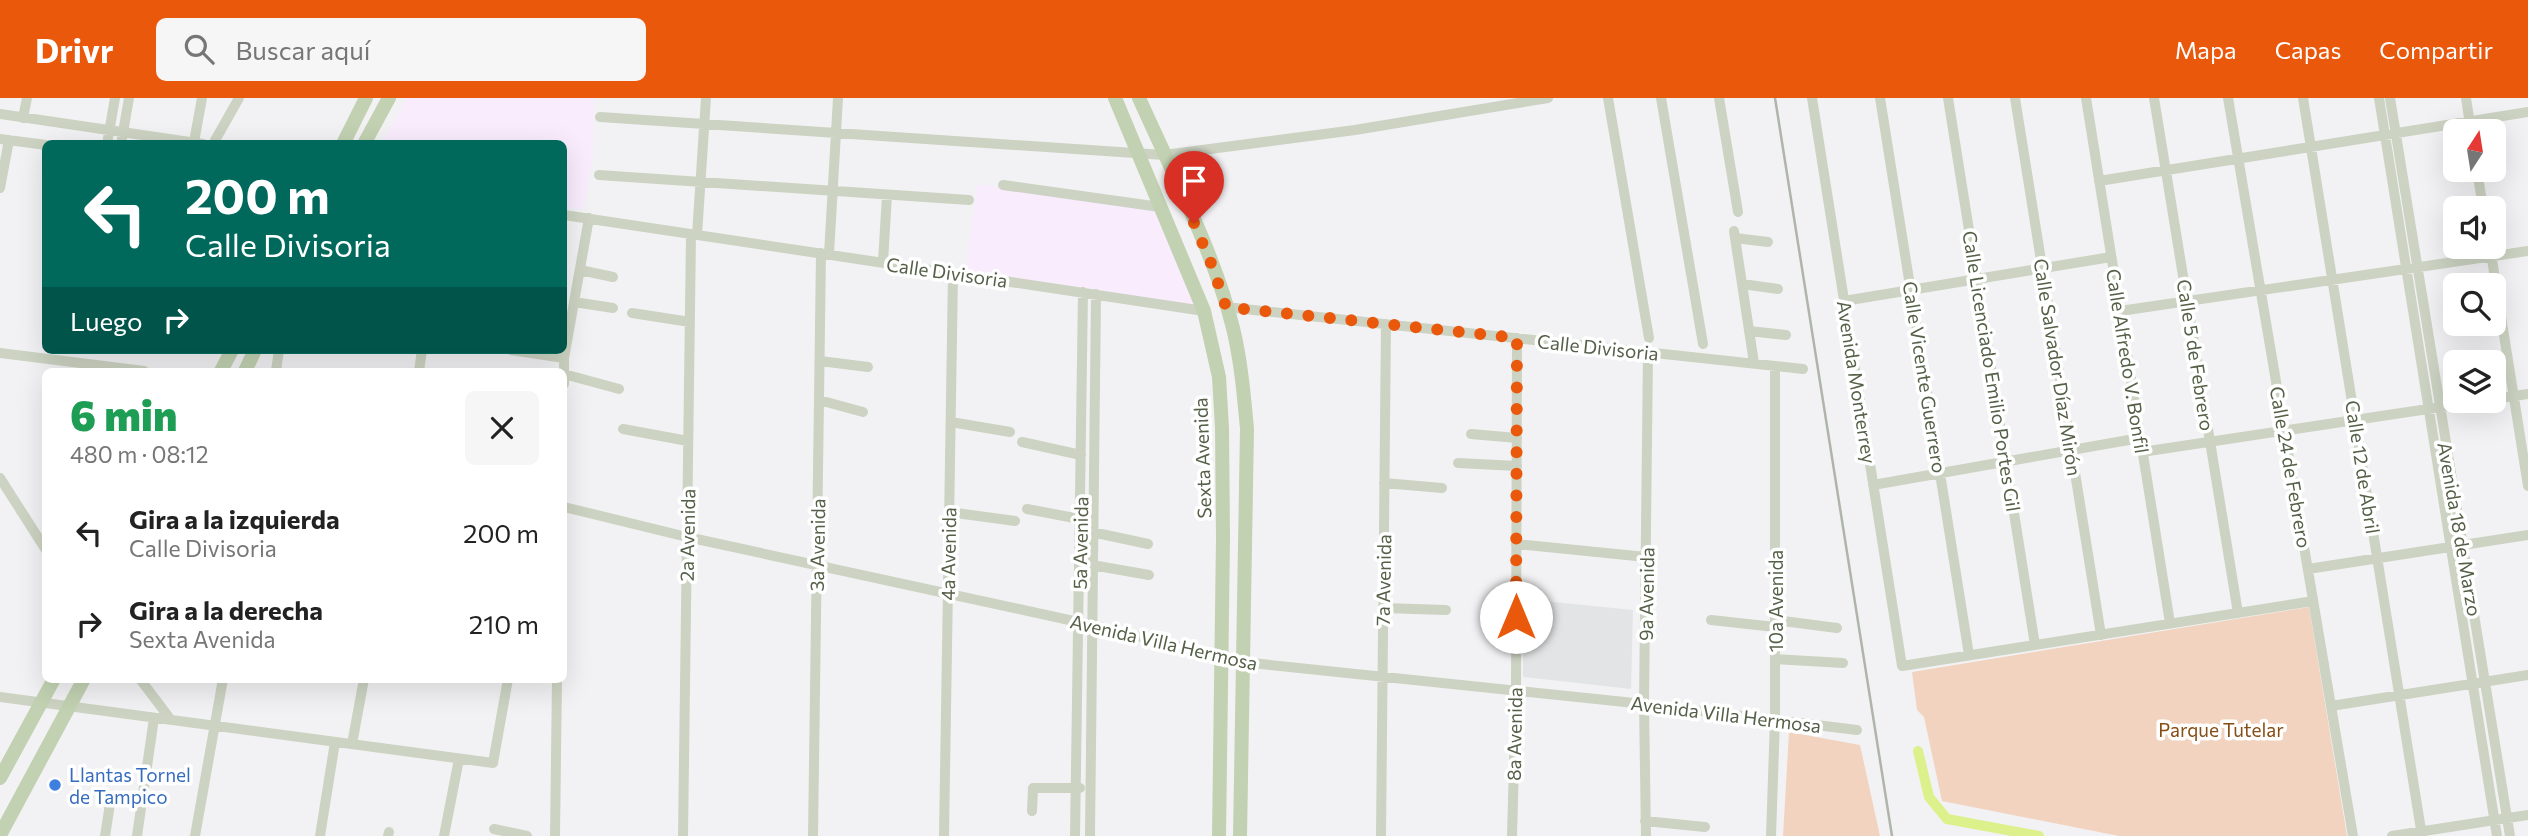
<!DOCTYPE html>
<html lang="es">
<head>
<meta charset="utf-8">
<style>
	body { margin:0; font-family:Commissioner,sans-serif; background:#f6f6f6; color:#222; height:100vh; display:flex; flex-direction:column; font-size:26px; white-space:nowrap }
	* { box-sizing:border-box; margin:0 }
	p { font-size:23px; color:#767676 }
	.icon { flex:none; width:38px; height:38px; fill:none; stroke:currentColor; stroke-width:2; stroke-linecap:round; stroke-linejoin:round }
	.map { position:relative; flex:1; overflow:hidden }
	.details { position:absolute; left:42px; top:270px; width:525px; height:315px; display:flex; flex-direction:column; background:#fff; border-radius:10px; box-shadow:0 7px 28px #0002 }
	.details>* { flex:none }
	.banner { position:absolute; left:42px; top:42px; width:525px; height:214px; border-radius:10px; box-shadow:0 7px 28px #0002; background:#00695c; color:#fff; overflow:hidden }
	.needle { width:46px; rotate:12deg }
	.controls { position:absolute; left:2443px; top:21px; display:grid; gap:14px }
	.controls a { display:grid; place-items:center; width:63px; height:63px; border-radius:10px; background:#fff; box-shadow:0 7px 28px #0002; font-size:35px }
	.pin { position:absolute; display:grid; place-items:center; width:60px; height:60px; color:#fff; margin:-72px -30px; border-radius:50% 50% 50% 0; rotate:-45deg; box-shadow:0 0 7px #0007 }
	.pin .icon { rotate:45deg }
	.me { position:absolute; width:77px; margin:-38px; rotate:0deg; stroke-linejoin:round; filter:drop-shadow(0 0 5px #0008) }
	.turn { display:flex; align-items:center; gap:24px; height:147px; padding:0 28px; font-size:32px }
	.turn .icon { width:91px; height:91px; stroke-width:2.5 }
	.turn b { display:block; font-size:49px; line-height:60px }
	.then { display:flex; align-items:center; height:66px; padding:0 28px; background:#0003; gap:14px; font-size:26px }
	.round { display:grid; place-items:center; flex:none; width:74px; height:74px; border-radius:10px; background:#f6f6f6 }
	.overview { display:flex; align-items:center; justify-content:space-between; height:119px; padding:0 28px }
	h1 { font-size:42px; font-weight:800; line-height:52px; color:#1e9e55 }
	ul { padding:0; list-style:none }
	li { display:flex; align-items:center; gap:21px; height:91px; padding:0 28px }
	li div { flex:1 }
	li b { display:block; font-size:26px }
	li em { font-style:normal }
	header { display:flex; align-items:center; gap:42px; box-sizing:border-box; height:98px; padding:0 35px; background:#ea580c; color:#fff }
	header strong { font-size:33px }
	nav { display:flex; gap:38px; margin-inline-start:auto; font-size:24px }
	.search { width:490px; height:63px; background:#f6f6f6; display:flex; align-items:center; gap:18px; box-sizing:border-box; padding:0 24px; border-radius:10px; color:#767676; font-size:26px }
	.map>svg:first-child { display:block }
	.commercial { fill:#f8ecfd }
	.education { fill:#e3e4e5 }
	.green { fill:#f2d3c0 }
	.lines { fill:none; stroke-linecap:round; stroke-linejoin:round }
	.canal { stroke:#dcf08c; stroke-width:10 }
	.minor { stroke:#ccd3c2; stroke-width:10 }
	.major { stroke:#c1d1b1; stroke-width:14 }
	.rail { stroke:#afb5aa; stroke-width:2.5 }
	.route { stroke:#ea580c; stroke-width:12; stroke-dasharray:0 21.6 }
	.shop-dot { fill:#3f7fe0; stroke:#fff; stroke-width:2.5 }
	.labels { text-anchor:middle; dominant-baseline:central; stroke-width:7; stroke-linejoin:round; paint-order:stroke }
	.street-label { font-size:19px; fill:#556048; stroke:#fff }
	.park-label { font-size:19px; fill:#864d14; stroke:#fff }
	.shop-label { font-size:19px; fill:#366cbe; stroke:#fff; text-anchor:start }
</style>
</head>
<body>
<header>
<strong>Drivr</strong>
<div class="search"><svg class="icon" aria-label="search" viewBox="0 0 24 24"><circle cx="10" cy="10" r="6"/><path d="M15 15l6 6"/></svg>Buscar aquí</div>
<nav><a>Mapa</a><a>Capas</a><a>Compartir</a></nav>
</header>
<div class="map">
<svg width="2528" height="738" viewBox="0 0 2528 738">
	<rect width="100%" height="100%" fill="#f2f2f4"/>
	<!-- commercial -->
	<path class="commercial" d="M407,0H594L593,61L583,112L564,108V46L382,45Z
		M977,86L1162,114L1204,213L965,177Z"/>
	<!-- education -->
	<path class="education" d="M1523,501L1633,512L1631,591L1523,579Z"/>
	<!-- green -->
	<path class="green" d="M2309,509L2347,738H2119L1942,703L1924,619L1917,612L1912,574Z
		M1789,634L1860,647L1880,738H1783Z"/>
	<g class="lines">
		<!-- canal -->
		<path class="canal" d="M1918,653L1929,699L1947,721L2039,738"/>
		<!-- minor -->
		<path class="minor" d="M1608,0L1649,240
			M1661,0L1703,246
			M1719,0L1738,114
			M1812,0L1902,568L2313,503
			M1880,0L1969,557
			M1948,0L2035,547
			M2015,0L2101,537
			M2086,0L2170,525
			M2154,0L2238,515
			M2228,0L2353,738
			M2303,0L2422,738
			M2379,0L2497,738
			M2390,0L2510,738
			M2466,0L2471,33
			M0,16L203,46
			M600,19L1164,57L1355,32L1548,0
			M23,20L27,0
			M0,41L46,47
			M194,44L202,0
			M107,46L115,0
			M121,46L129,0
			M213,46L239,0
			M2477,72L2483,110
			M599,77L969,102
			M2099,83L2528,14
			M1003,87L1160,109
			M0,90L9,42
			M564,117L1204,213
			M1734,133L1754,265
			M697,137L706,0
			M1735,140L1768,144
			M2490,149L2528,388
			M829,156L838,0
			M883,164L887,97
			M580,172L613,179
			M1742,186L1778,191
			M1844,203L2111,159
			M574,204L613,210
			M1226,209L1803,271
			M2120,213L2528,153
			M632,215L690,224
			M1749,233L1786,237
			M511,252L564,260
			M0,255L144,273
			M820,263L868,269
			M276,273L279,252
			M419,273L422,252
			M564,276L619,291
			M564,286V260L589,120
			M2494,301L2528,296
			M819,302L863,314
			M951,324L1010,334
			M623,331L688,343
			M1471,336L1517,340
			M1022,344L1081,357
			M2142,354L2481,303
			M1458,365L1517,368
			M0,380L46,452
			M1384,385L1442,390
			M1873,387L2140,340
			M564,409L687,439L1092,527L1242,564L1644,606L1857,632
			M1027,411L1080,421
			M949,414L1015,423
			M1092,434L1148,446
			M1516,446L1646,459
			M1092,467L1149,477
			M2308,471L2528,437
			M1383,510L1446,512
			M1711,522L1775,529
			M1775,522L1837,530
			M1775,561L1843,565
			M140,581L171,622
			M0,599L493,665L508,581
			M2331,608L2528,577
			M352,646L364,581
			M1032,713L1033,690H1080
			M1645,723L1705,729
			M494,731L527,738
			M105,738L110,706
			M137,738L154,620
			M195,738L223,581
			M320,738L335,644
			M388,738L389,734
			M444,738L459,661
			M555,738L557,581
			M683,738L691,136
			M813,738L821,155
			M944,738L953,175
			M1075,738L1083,194
			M1090,738L1096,196
			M1381,738L1386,226
			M1512,738L1516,593L1517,240
			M1646,738L1644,606L1648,254
			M1771,738L1775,621V268
			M2392,738L2528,717"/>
		<!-- major -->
		<path class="major" d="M1115,0L1204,213L1219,279L1222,330L1223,440L1219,738
			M1139,0C1171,72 1214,154 1233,230C1241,263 1244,298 1247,331L1240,738
			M343,46L366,0
			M364,46L389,0
			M221,273L232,252
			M245,273L255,252
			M0,680L54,581
			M0,737L84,581"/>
		<!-- rail -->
		<path class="rail" d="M1775,0L1892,738"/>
	</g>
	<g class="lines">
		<!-- route -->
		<path class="route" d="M1194,125L1213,170L1226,209L1517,240L1516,519"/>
	</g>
	<!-- markers -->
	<circle class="shop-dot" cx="55" cy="687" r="7"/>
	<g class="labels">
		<!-- street labels -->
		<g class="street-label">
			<text transform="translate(947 174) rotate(8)">Calle Divisoria</text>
			<text transform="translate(1598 249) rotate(6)">Calle Divisoria</text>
			<text transform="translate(2196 257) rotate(81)">Calle 5 de Febrero</text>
			<text transform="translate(2128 263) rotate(81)">Calle Alfredo V. Bonfil</text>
			<text transform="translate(2058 269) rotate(81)">Calle Salvador Díaz Mirón</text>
			<text transform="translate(1992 273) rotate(81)">Calle Licenciado Emilio Portes Gil</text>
			<text transform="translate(1925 279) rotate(81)">Calle Vicente Guerrero</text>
			<text transform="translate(1857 284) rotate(81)">Avenida Monterrey</text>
			<text transform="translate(1202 360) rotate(-92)">Sexta Avenida</text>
			<text transform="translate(2291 369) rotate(80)">Calle 24 de Febrero</text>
			<text transform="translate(2363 369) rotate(81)">Calle 12 de Abril</text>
			<text transform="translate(2460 431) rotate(80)">Avenida 18 de Marzo</text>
			<text transform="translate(687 437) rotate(-89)">2a Avenida</text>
			<text transform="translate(1080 445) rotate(-89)">5a Avenida</text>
			<text transform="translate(817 447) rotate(-89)">3a Avenida</text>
			<text transform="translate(948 456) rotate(-89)">4a Avenida</text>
			<text transform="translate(1383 482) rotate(-89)">7a Avenida</text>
			<text transform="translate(1646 496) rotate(-89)">9a Avenida</text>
			<text transform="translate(1775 503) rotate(-90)">10a Avenida</text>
			<text transform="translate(1164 544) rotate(13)">Avenida Villa Hermosa</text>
			<text transform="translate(1726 616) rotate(7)">Avenida Villa Hermosa</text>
			<text transform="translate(1514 636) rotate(-89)">8a Avenida</text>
		</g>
		<!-- park labels -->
		<g class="park-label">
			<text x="2221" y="631">Parque Tutelar</text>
		</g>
		<!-- shop labels -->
		<g class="shop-label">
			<text x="69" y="676">Llantas Tornel<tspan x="69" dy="22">de Tampico</tspan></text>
		</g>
	</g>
</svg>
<div class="controls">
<a><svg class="needle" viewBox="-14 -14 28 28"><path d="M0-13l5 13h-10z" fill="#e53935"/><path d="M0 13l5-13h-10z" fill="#767676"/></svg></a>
<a><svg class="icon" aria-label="sound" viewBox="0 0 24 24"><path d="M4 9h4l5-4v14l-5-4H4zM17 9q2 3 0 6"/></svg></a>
<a><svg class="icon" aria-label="search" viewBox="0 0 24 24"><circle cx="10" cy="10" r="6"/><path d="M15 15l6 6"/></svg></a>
<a><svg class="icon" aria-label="layers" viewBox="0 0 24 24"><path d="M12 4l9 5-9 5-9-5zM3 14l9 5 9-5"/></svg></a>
</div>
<div class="pin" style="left:1194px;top:125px;background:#d93025"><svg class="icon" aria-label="arrive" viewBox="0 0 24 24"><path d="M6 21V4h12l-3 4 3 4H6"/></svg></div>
<svg class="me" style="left:1516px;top:519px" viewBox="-20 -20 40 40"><circle r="19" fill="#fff"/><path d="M0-13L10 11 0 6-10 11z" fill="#ea580c"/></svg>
<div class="banner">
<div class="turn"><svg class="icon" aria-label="left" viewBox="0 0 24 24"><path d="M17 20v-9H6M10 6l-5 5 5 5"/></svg><div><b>200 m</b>Calle Divisoria</div></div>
<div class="then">Luego<svg class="icon" aria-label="right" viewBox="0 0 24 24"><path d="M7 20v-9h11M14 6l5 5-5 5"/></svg></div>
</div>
<section class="details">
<div class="overview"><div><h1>6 min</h1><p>480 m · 08:12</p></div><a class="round"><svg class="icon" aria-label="close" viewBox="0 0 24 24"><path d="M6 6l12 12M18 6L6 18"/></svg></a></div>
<ul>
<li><svg class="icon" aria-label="left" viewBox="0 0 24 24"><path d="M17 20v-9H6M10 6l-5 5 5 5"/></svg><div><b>Gira a la izquierda</b><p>Calle Divisoria</p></div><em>200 m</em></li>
<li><svg class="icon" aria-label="right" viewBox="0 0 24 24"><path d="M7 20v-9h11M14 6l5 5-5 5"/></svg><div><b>Gira a la derecha</b><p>Sexta Avenida</p></div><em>210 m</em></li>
</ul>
</section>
</div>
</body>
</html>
